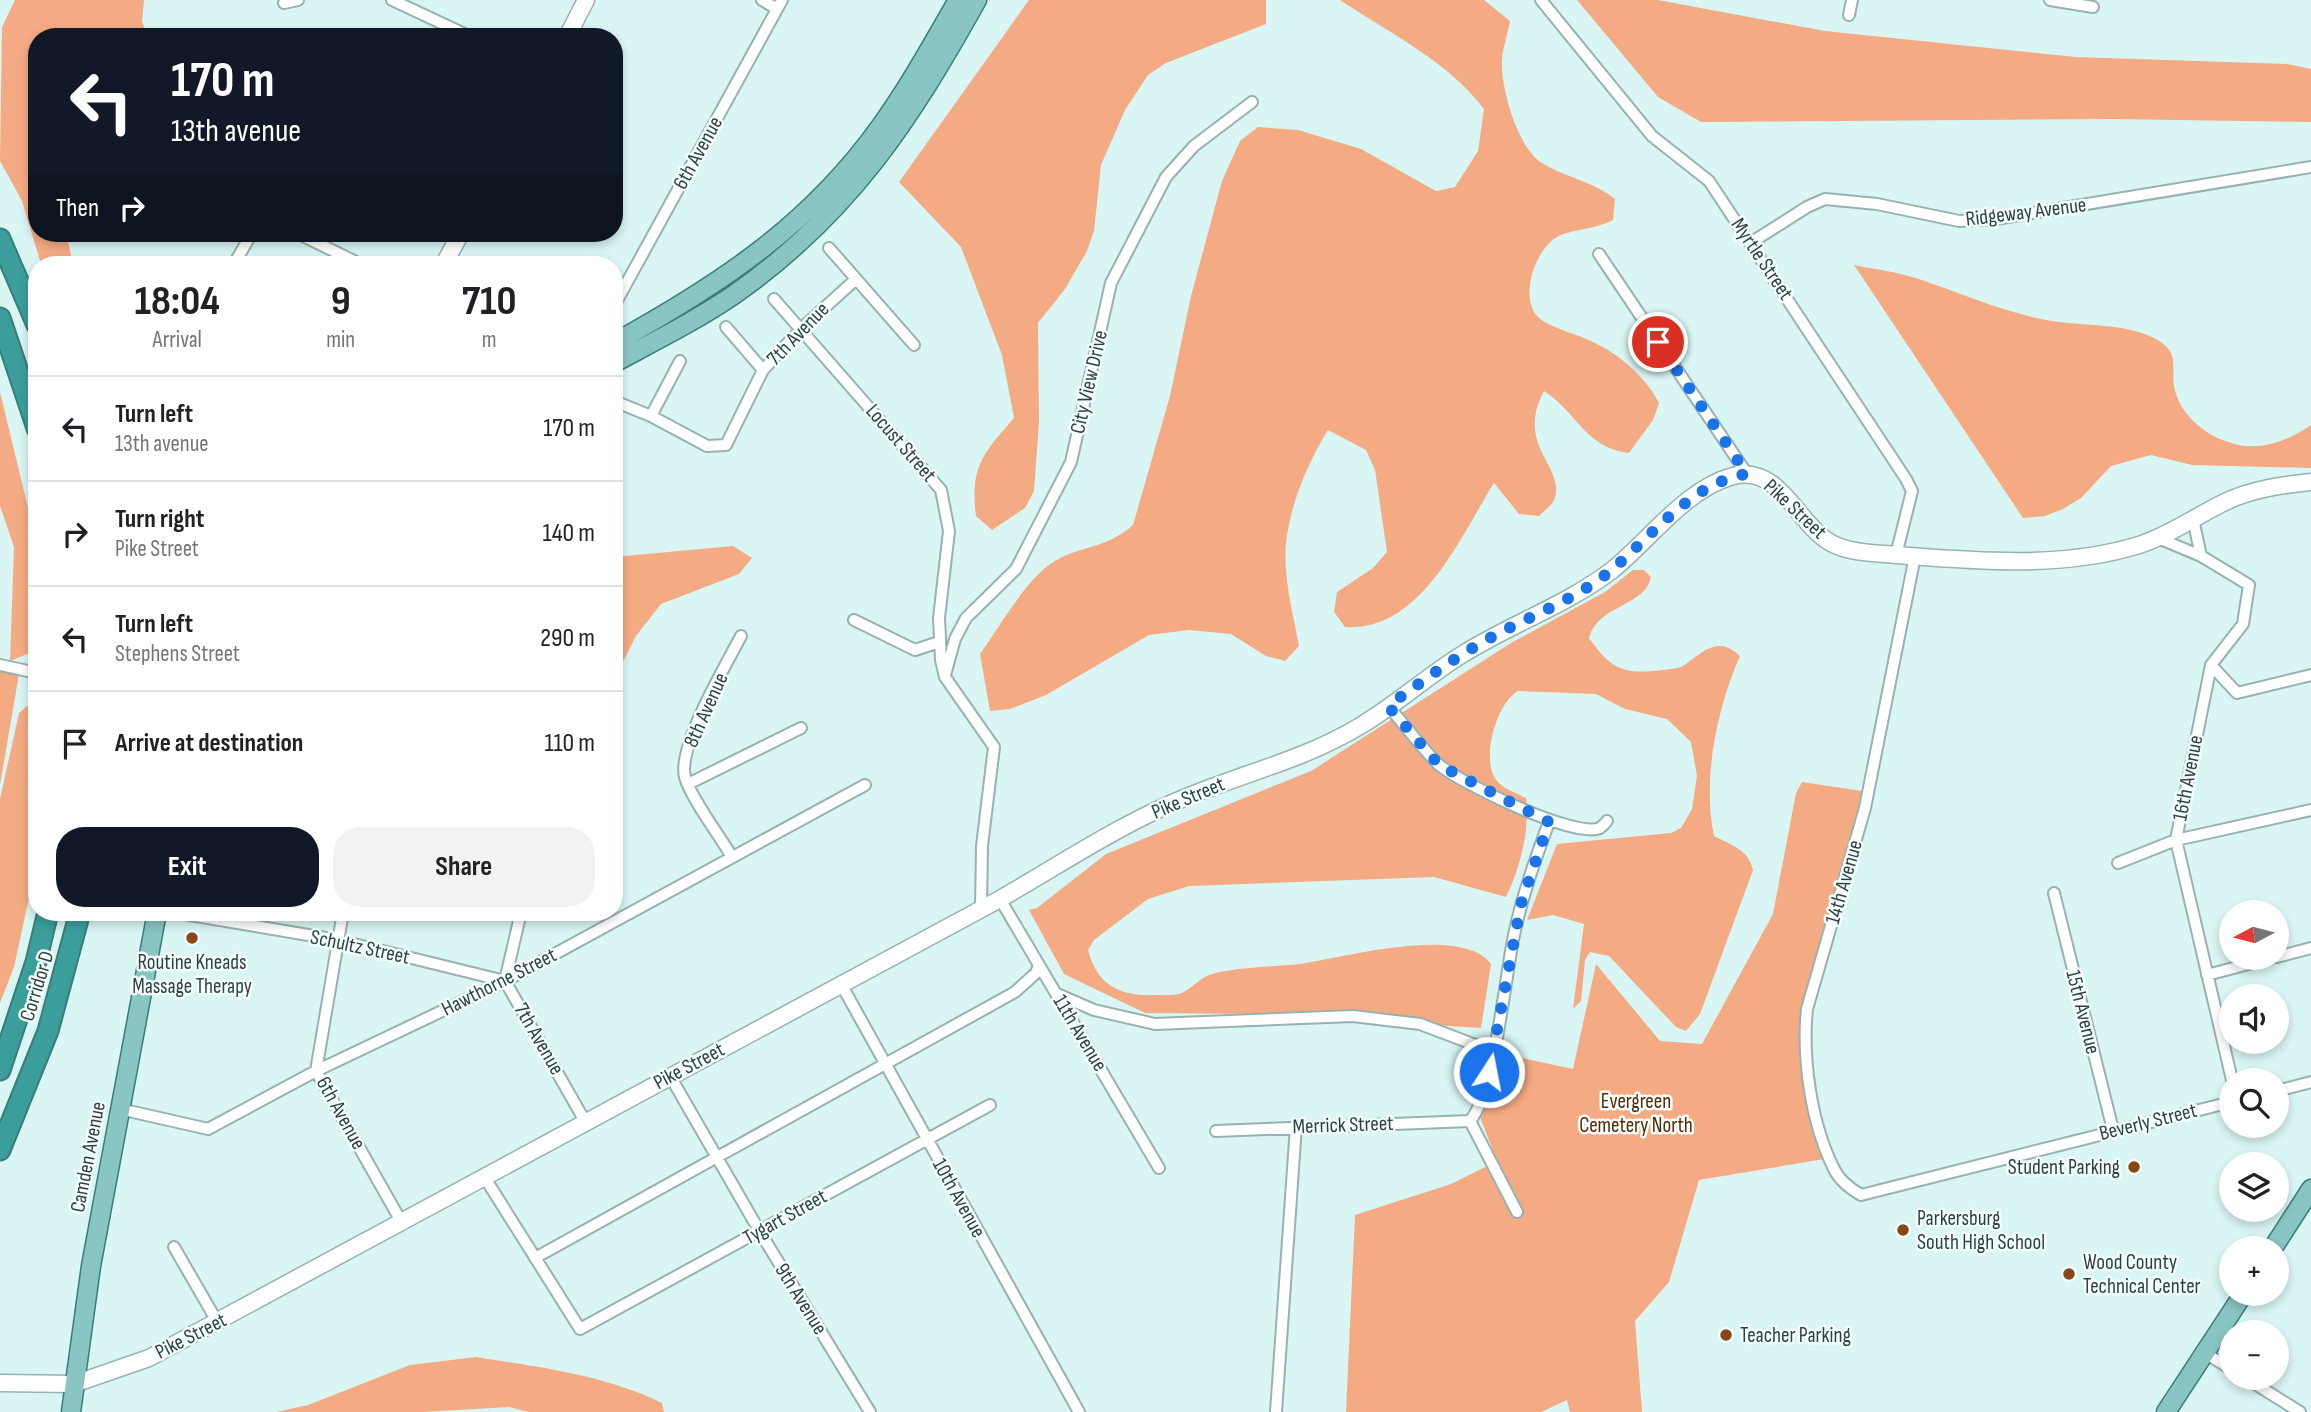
<!DOCTYPE html>
<html lang="en">
<head>
<meta charset="utf-8">
<style>
	body { margin:0; font-family:"Sofia Sans Condensed",sans-serif; background:#f2f2f2; color:#202124; height:100vh; display:flex; flex-direction:column; font-size:26px; white-space:nowrap }
	* { box-sizing:border-box; margin:0 }
	p { font-size:23px; color:#757577 }
	.icon { flex:none; width:38px; height:38px; fill:none; stroke:currentColor; stroke-width:2; stroke-linecap:round; stroke-linejoin:round }
	.map { position:relative; flex:1; overflow:hidden }
	.side { position:absolute; left:28px; top:256px; width:595px; height:665px; display:flex; flex-direction:column; background:#fff; border-radius:28px; box-shadow:0 4px 10px #0003 }
	.side>* { flex:none }
	.guide { position:absolute; left:28px; top:28px; width:595px; height:214px; border-radius:28px; box-shadow:0 4px 10px #0003; background:#111827; color:#fff; overflow:hidden }
	.needle { width:46px; rotate:263deg }
	.tools { position:absolute; left:2219px; top:900px; display:grid; gap:14px }
	.tools a { display:grid; place-items:center; width:70px; height:70px; border-radius:50%; background:#fff; box-shadow:0 4px 10px #0003; font-size:35px }
	.pin { position:absolute; display:grid; place-items:center; width:60px; height:60px; color:#fff; margin:-30px; border:4px solid #fff; border-radius:50%; box-shadow:0 2px 7px #0007 }
	.me { position:absolute; width:77px; margin:-38px; rotate:11deg; stroke-linejoin:round; filter:drop-shadow(0 0 5px #0008) }
	.turn { display:flex; align-items:center; gap:24px; height:147px; padding:0 28px; font-size:32px }
	.turn .icon { width:91px; height:91px; stroke-width:2.5 }
	.turn b { display:block; font-size:49px; line-height:60px }
	.then { display:flex; align-items:center; height:66px; padding:0 28px; background:#0003; gap:14px; font-size:26px }
	.eta { display:flex; justify-content:space-evenly; align-items:center; height:119px; text-align:center }
	.eta b { font-size:42px; font-weight:700; line-height:49px }
	.primary-button { display:flex; gap:14px; margin-top:auto; padding:14px 28px }
	.primary-button a { flex:1; height:80px; border-radius:28px; background:#111827; color:#fff; font-size:28px; font-weight:700; line-height:80px; text-align:center }
	.primary-button a+a { background:#f2f2f2; color:#202124 }
	ul { padding:0; list-style:none }
	li { display:flex; align-items:center; gap:21px; height:105px; padding:0 28px; border-top:2px solid #e0e0e0 }
	li div { flex:1 }
	li b { display:block; font-size:26px }
	li em { font-style:normal }
	.map>svg:first-child { display:block }
	.green { fill:#f4ab83 }
	.lines { fill:none; stroke-linecap:round; stroke-linejoin:round }
	.street-casing { stroke:#97b2b1; stroke-width:14 }
	.secondary-casing { stroke:#97b2b1; stroke-width:19 }
	.primary-casing { stroke:#387d7a; stroke-width:21 }
	.highway-casing { stroke:#387d7a; stroke-width:23 }
	.street { stroke:#fff; stroke-width:10 }
	.secondary { stroke:#fff; stroke-width:16 }
	.primary { stroke:#89c5c3; stroke-width:18 }
	.highway { stroke:#3b9e9b; stroke-width:19 }
	.route { stroke:#1a73e8; stroke-width:12; stroke-dasharray:0 21.6 }
	.poi-dot { fill:#894619; stroke:#f3fffe; stroke-width:2.5 }
	.labels { text-anchor:middle; dominant-baseline:central; stroke-width:5; stroke-linejoin:round; paint-order:stroke }
	.street-label { font-size:21px; fill:#333f3e; stroke:#f3fffe }
	.poi-label { font-size:21px; fill:#333f3e; stroke:#f3fffe; text-anchor:start }
	.park-label { font-size:21px; fill:#5b2701; stroke:#f3fffe }
</style>
</head>
<body>
<div class="map">
<svg width="2311" height="1412" viewBox="0 0 2311 1412">
	<rect width="100%" height="100%" fill="#d9f6f4"/>
	<!-- green -->
	<path class="green" d="M15,0H144L142,21L147,37H37V67L29,78L28,97L37,122V233H66L73,264H41L22,201L0,161L2,27Z
		M1029,0H1266V24L1166,63L1148,75L1125,110L1101,165L1094,231L1087,251L1065,289L1038,323L1039,422L1034,491L1025,508L992,530L976,516C970,466 983,454 1014,418L1002,355L961,247L899,182Z
		M1340,0H1484L1510,21C1508,34 1503,47 1502,59C1500,87 1518,149 1542,163C1566,178 1593,181 1615,199L1613,220C1594,230 1571,229 1557,237C1534,250 1516,304 1543,321C1558,330 1577,334 1593,342C1619,354 1646,377 1659,403L1653,420L1629,453C1585,448 1578,413 1544,391C1514,447 1567,466 1554,500C1552,505 1544,511 1539,516L1519,514L1494,483C1460,537 1421,632 1345,627L1334,612L1337,592L1373,568L1387,552L1375,470L1366,450L1328,430C1308,462 1290,505 1286,543C1283,577 1293,613 1299,646L1285,661L1266,656L1231,634L1189,630L1149,635L1046,695L1010,709L990,711L980,654C999,628 1027,577 1055,561C1082,545 1106,549 1133,525L1170,396L1191,296L1222,181L1240,141L1258,127L1298,130L1361,149L1436,191L1455,187L1478,151L1484,109C1449,62 1388,32 1340,0Z
		M1577,0H1658L1825,31L2076,57L2287,64L2311,69V122L2114,119L1701,122L1658,97Z
		M1854,265C1874,269 1896,272 1916,278C1968,295 2014,318 2069,323C2097,326 2137,325 2162,343C2179,355 2171,369 2174,386C2179,414 2204,435 2231,443C2259,452 2288,441 2311,425V468L2192,465L2151,455L2111,466L2081,498L2063,509L2045,516L2023,518Z
		M0,392L37,545V650L10,661L14,547L0,506Z
		M733,546L752,558L739,574L661,604L636,636L614,679V557Z
		M1633,570H1644L1651,577C1645,607 1597,605 1589,638C1611,669 1623,675 1662,670C1669,669 1678,669 1683,666C1702,653 1717,634 1740,656C1717,708 1702,779 1714,836C1731,845 1749,850 1753,870L1700,1014L1686,1031L1676,1027L1609,956L1590,952L1585,960L1581,1001L1573,1009L1584,924L1553,915L1527,920L1557,844L1671,833L1681,828L1692,809L1697,776L1691,742L1667,719L1625,709L1596,694L1518,691C1496,703 1480,761 1497,781C1503,789 1517,793 1526,798C1530,831 1520,868 1506,897L1434,877L1189,886L1148,899L1094,940L1088,950C1097,985 1120,997 1156,995C1164,995 1175,996 1182,993C1192,988 1199,979 1209,975C1234,967 1273,967 1300,964C1343,958 1461,924 1491,964L1481,1028L1266,1014L1145,1013L1064,974L1029,910L1037,908L1106,854L1311,771L1511,643L1605,592Z
		M0,664L20,668L0,785Z
		M27,706H37V861L14,967L0,1003V799L19,713Z
		M1802,782L1869,792L1805,1037L1817,1122L1830,1158L1699,1180L1669,1282L1635,1321L1642,1412H1570L1567,1400L1541,1412H1346L1355,1215L1451,1184L1497,1161L1478,1112L1494,1052L1573,1069L1596,964L1660,1041L1702,1044L1773,914L1796,793Z
		M476,1357C538,1367 605,1375 662,1403L664,1412H529L509,1407L422,1412H276L308,1405L410,1365Z"/>
	<g class="lines">
		<!-- street casing -->
		<g class="street-casing">
			<path id="street" d="M392,0L471,37
				M762,0L777,9
				M1541,0L1652,136L1709,181L1906,479L1912,491L1896,555
				M2050,0L2093,7
				M284,3L298,0
				M1849,15L1852,0
				M297,233L360,264
				M1752,242L1807,207L1825,199L1877,204L1959,221L1996,219L2311,167
				M829,248L914,345
				M1599,254L1747,474
				M234,264L252,233
				M774,299L941,490L949,531L939,618L941,660L945,677L994,747L982,846L981,910
				M614,306L782,0
				M726,327L763,370
				M614,401L651,416L707,446L726,445L763,370L801,329L855,280
				M651,416L680,361
				M2193,519L2201,556
				M2158,538L2201,556L2249,585L2243,624L2211,665L2176,840L2232,1080
				M1915,556L1865,808L1807,1009C1802,1059 1811,1123 1834,1169C1839,1180 1851,1189 1861,1195L2231,1102
				M854,620L915,650L939,642
				M0,665L37,673
				M2211,665L2237,693L2311,675
				M945,675L955,639L966,618L1016,569L1071,462L1111,283L1166,177L1194,146L1252,102
				M1388,706C1405,725 1420,746 1437,763C1457,782 1575,839 1600,828C1600,828 1607,822 1607,821
				M688,784L801,728
				M732,857C721,838 689,795 685,777C677,747 726,665 741,636
				M2118,863L2176,840L2311,810
				M2054,893L2113,1130
				M1000,899L1159,1168
				M172,912L338,940L505,981
				M343,912L316,1071L402,1223
				M521,912L505,981L586,1123
				M2277,957L2311,948
				M2207,975L2275,957
				M841,984L1079,1412
				M1057,994L1094,1010L1155,1024L1353,1016L1420,1024L1494,1052
				M670,1076L760,1232L870,1412
				M2277,1091L2311,1082
				M120,1109L208,1129L316,1071L505,981L865,785
				M1216,1131L1470,1121
				M485,1178L580,1329L990,1105
				M1517,1212L1470,1121C1494,1093 1505,980 1513,940C1521,899 1535,860 1549,822
				M174,1247L218,1323
				M535,1258L1015,992L1036,973L1039,965
				M2205,1353L2231,1369
				M2244,1377L2300,1412
				M1276,1412L1296,1126"/>
		</g>
		<!-- secondary casing -->
		<g class="secondary-casing">
			<path id="secondary" d="M567,37L586,0
				M444,264L461,233
				M0,1383L74,1384L149,1358L1000,899C1056,867 1110,831 1168,805C1231,776 1301,762 1360,726C1396,705 1427,676 1463,654C1511,624 1566,605 1611,571C1649,541 1685,489 1733,476C1780,464 1796,523 1831,543C1849,553 1875,553 1896,555C1975,561 2062,569 2139,545C2170,535 2196,516 2225,502C2252,489 2282,485 2311,482"/>
		</g>
		<!-- primary casing -->
		<g class="primary-casing">
			<path id="primary" d="M614,343C719,285 809,226 880,127C909,87 933,43 958,0
				M614,363C655,341 697,320 735,294C850,213 910,120 977,0
				M2273,1248L2311,1189
				M71,1412L91,1266L157,912
				M2166,1412L2244,1293"/>
		</g>
		<!-- highway casing -->
		<g class="highway-casing">
			<path id="highway" d="M0,239L37,325
				M0,318L37,428
				M0,1070L36,962L48,912
				M0,1150L48,1031L80,912"/>
		</g>
		<!-- street -->
		<use href="#street" class="street"/>
		<!-- secondary -->
		<use href="#secondary" class="secondary"/>
		<!-- primary -->
		<use href="#primary" class="primary"/>
		<!-- highway -->
		<use href="#highway" class="highway"/>
	</g>
	<g class="lines">
		<!-- route -->
		<path class="route" d="M1489,1072L1521,904L1549,822L1439,765L1388,706C1421,682 1454,658 1490,638C1531,615 1578,599 1615,567C1654,533 1694,482 1747,474L1658,342"/>
	</g>
	<!-- markers -->
	<g class="poi-dot">
		<circle cx="192" cy="938" r="7"/>
		<circle cx="2134" cy="1167" r="7"/>
		<circle cx="1903" cy="1230" r="7"/>
		<circle cx="2069" cy="1274" r="7"/>
		<circle cx="1726" cy="1335" r="7"/>
	</g>
	<g class="labels">
		<!-- street labels -->
		<g class="street-label">
			<text transform="translate(698 153) rotate(-61)">6th Avenue</text>
			<text transform="translate(2026 212) rotate(-7)">Ridgeway Avenue</text>
			<text transform="translate(1762 259) rotate(56)">Myrtle Street</text>
			<text transform="translate(798 334) rotate(-46)">7th Avenue</text>
			<text transform="translate(1089 382) rotate(-77)">City View Drive</text>
			<text transform="translate(901 443) rotate(49)">Locust Street</text>
			<text transform="translate(1795 509) rotate(43)">Pike Street</text>
			<text transform="translate(706 710) rotate(-66)">8th Avenue</text>
			<text transform="translate(2188 778) rotate(-79)">16th Avenue</text>
			<text transform="translate(1188 798) rotate(-23)">Pike Street</text>
			<text transform="translate(1844 882) rotate(-74)">14th Avenue</text>
			<text transform="translate(360 947) rotate(12)">Schultz Street</text>
			<text transform="translate(499 982) rotate(-27)">Hawthorne Street</text>
			<text transform="translate(37 986) rotate(-73)">Corridor D</text>
			<text transform="translate(2083 1012) rotate(76)">15th Avenue</text>
			<text transform="translate(1080 1033) rotate(59)">11th Avenue</text>
			<text transform="translate(539 1039) rotate(60)">7th Avenue</text>
			<text transform="translate(689 1066) rotate(-28)">Pike Street</text>
			<text transform="translate(341 1113) rotate(61)">6th Avenue</text>
			<text transform="translate(2148 1122) rotate(-14)">Beverly Street</text>
			<text transform="translate(1343 1125) rotate(-2)">Merrick Street</text>
			<text transform="translate(88 1157) rotate(-79)">Camden Avenue</text>
			<text transform="translate(959 1198) rotate(61)">10th Avenue</text>
			<text transform="translate(785 1217) rotate(-29)">Tygart Street</text>
			<text transform="translate(801 1299) rotate(58)">9th Avenue</text>
			<text transform="translate(191 1336) rotate(-27)">Pike Street</text>
		</g>
		<!-- poi labels -->
		<g class="poi-label">
			<text x="192" y="962" text-anchor="middle">Routine Kneads<tspan x="192" dy="24">Massage Therapy</tspan></text>
			<text x="2120" y="1167" text-anchor="end">Student Parking</text>
			<text x="1917" y="1218">Parkersburg<tspan x="1917" dy="24">South High School</tspan></text>
			<text x="2083" y="1262">Wood County<tspan x="2083" dy="24">Technical Center</tspan></text>
			<text x="1740" y="1335">Teacher Parking</text>
		</g>
		<!-- park labels -->
		<g class="park-label">
			<text x="1636" y="1101">Evergreen<tspan x="1636" dy="24">Cemetery North</tspan></text>
		</g>
	</g>
</svg>
<div class="tools">
<a><svg class="needle" viewBox="-14 -14 28 28"><path d="M0-13l5 13h-10z" fill="#e53935"/><path d="M0 13l5-13h-10z" fill="#757577"/></svg></a>
<a><svg class="icon" aria-label="sound" viewBox="0 0 24 24"><path d="M4 9h4l5-4v14l-5-4H4zM17 9q2 3 0 6"/></svg></a>
<a><svg class="icon" aria-label="search" viewBox="0 0 24 24"><circle cx="10" cy="10" r="6"/><path d="M15 15l6 6"/></svg></a>
<a><svg class="icon" aria-label="layers" viewBox="0 0 24 24"><path d="M12 4l9 5-9 5-9-5zM3 14l9 5 9-5"/></svg></a>
<a>+</a>
<a>−</a>
</div>
<div class="pin" style="left:1658px;top:342px;background:#d93025"><svg class="icon" aria-label="arrive" viewBox="0 0 24 24"><path d="M6 21V4h12l-3 4 3 4H6"/></svg></div>
<svg class="me" style="left:1489px;top:1072px" viewBox="-20 -20 40 40"><circle r="17" fill="#1a73e8" stroke="#fff" stroke-width="3"/><path d="M0-11L8 9 0 5-8 9z" fill="#fff"/></svg>
<div class="guide">
<div class="turn"><svg class="icon" aria-label="left" viewBox="0 0 24 24"><path d="M17 20v-9H6M10 6l-5 5 5 5"/></svg><div><b>170 m</b>13th avenue</div></div>
<div class="then">Then<svg class="icon" aria-label="right" viewBox="0 0 24 24"><path d="M7 20v-9h11M14 6l5 5-5 5"/></svg></div>
</div>
<section class="side">
<div class="eta">
<div><b>18:04</b><p>Arrival</p></div>
<div><b>9</b><p>min</p></div>
<div><b>710</b><p>m</p></div>
</div>
<ul>
<li><svg class="icon" aria-label="left" viewBox="0 0 24 24"><path d="M17 20v-9H6M10 6l-5 5 5 5"/></svg><div><b>Turn left</b><p>13th avenue</p></div><em>170 m</em></li>
<li><svg class="icon" aria-label="right" viewBox="0 0 24 24"><path d="M7 20v-9h11M14 6l5 5-5 5"/></svg><div><b>Turn right</b><p>Pike Street</p></div><em>140 m</em></li>
<li><svg class="icon" aria-label="left" viewBox="0 0 24 24"><path d="M17 20v-9H6M10 6l-5 5 5 5"/></svg><div><b>Turn left</b><p>Stephens Street</p></div><em>290 m</em></li>
<li><svg class="icon" aria-label="arrive" viewBox="0 0 24 24"><path d="M6 21V4h12l-3 4 3 4H6"/></svg><div><b>Arrive at destination</b></div><em>110 m</em></li>
</ul>
<div class="primary-button"><a>Exit</a><a>Share</a></div>
</section>
</div>
</body>
</html>
